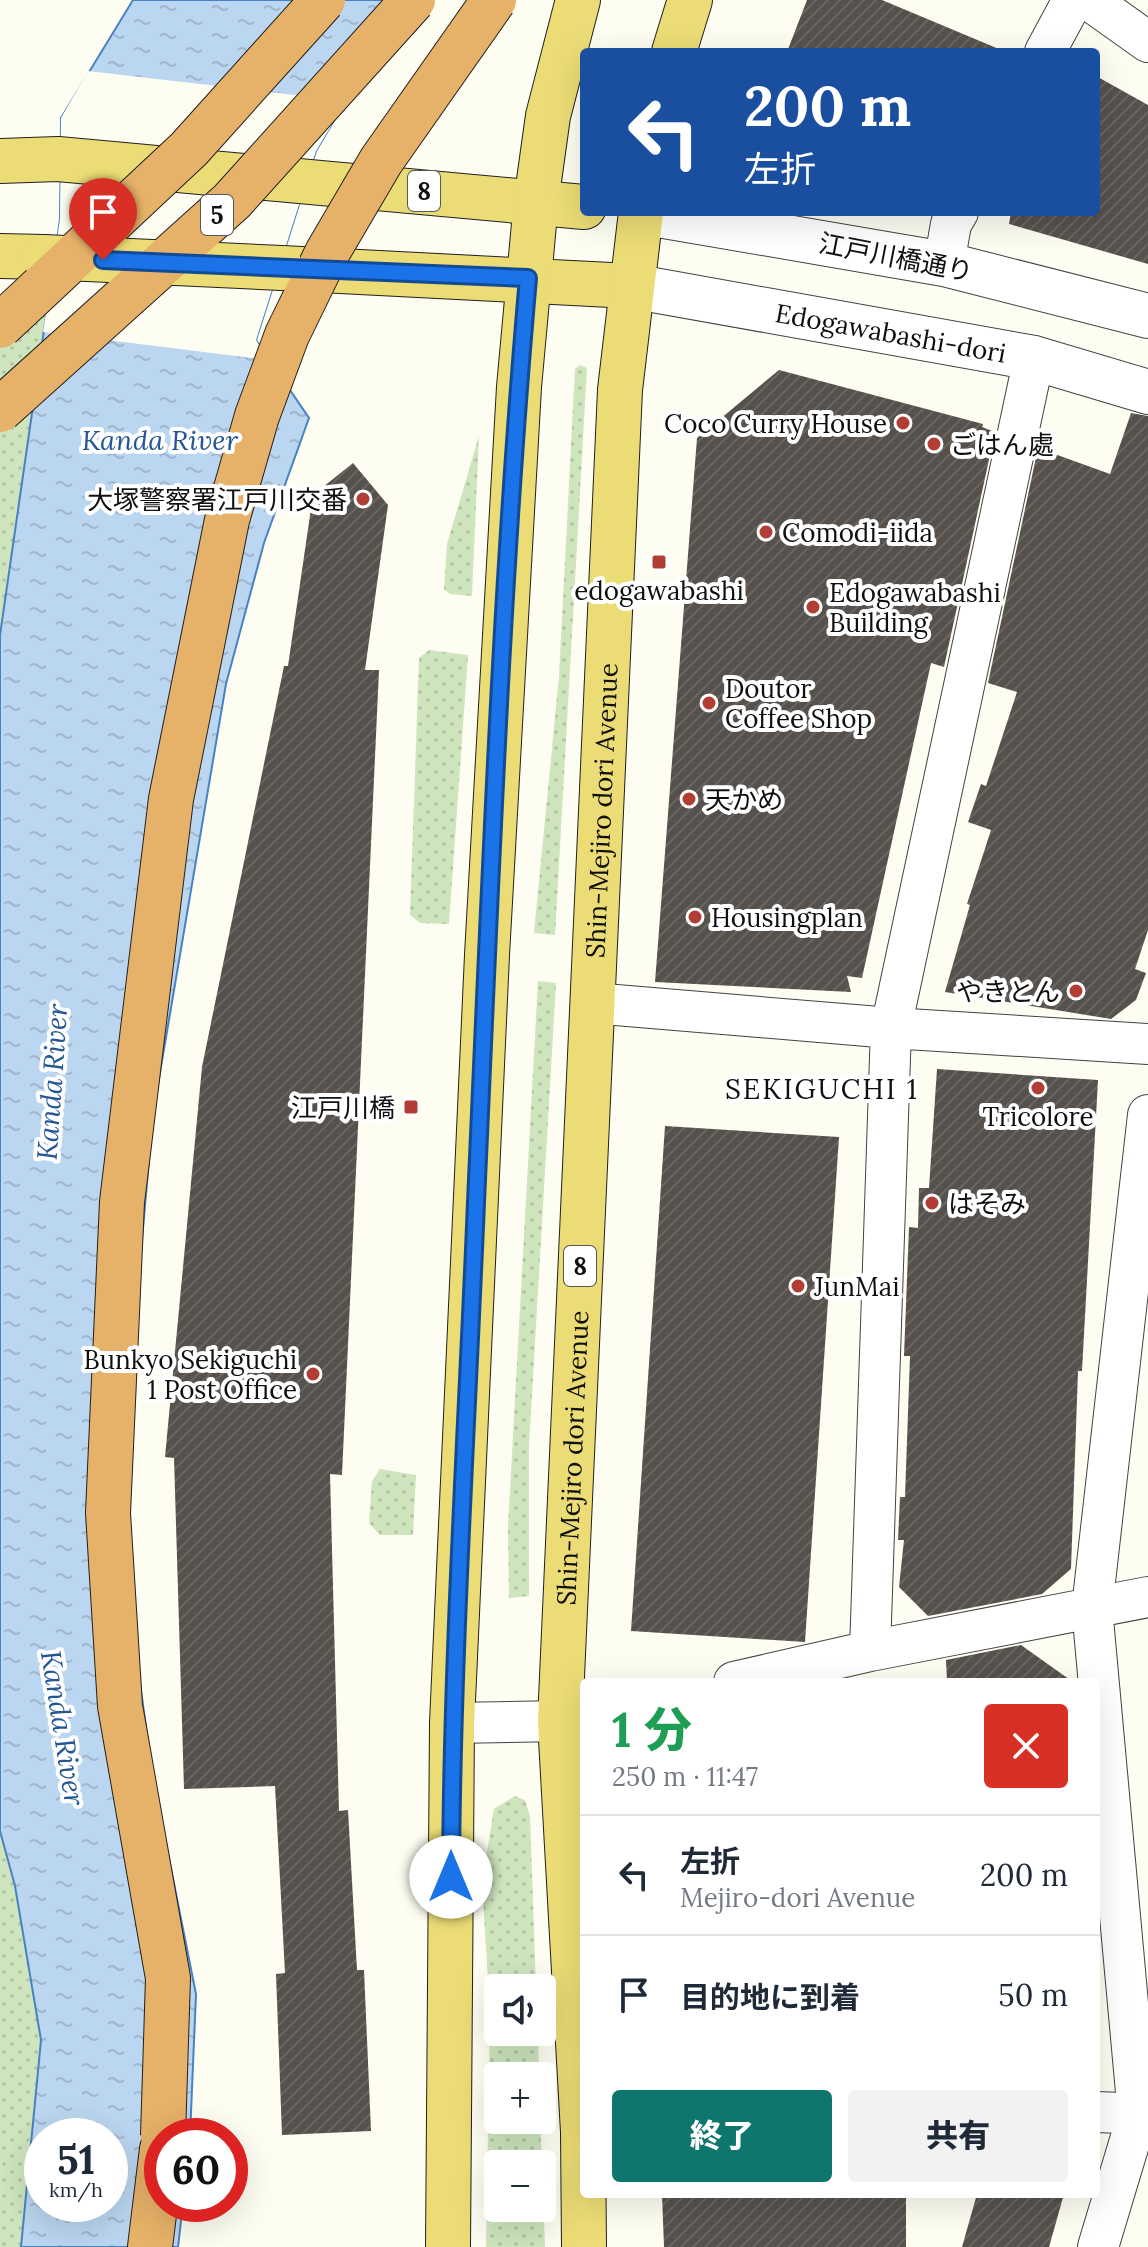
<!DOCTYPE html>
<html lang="ja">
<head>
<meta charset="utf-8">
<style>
	body { margin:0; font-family:Lora,"Noto Sans JP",serif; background:#f2f2f3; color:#1f2937; height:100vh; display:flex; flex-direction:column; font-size:30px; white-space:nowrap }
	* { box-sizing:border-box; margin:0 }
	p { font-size:26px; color:#747a83 }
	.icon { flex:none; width:44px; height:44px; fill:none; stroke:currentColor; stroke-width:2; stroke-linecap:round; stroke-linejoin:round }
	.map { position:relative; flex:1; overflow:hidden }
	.sheet { position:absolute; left:580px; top:1678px; width:520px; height:520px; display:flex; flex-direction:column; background:#fff; border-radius:8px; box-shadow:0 8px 32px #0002 }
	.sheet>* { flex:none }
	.guide { position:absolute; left:580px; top:48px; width:520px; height:168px; border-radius:8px; box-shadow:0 8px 32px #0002; background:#1a4fa0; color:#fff; overflow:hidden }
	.fabs { position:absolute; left:484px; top:1974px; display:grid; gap:16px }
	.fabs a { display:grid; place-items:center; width:72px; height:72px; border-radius:8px; background:#fff; box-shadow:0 8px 32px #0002; font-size:40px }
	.speed { position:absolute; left:24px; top:2118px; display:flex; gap:16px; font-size:40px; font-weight:700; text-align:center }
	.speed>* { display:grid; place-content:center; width:104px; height:104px; border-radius:50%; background:#fff; box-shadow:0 8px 32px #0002; line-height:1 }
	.speed small { font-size:20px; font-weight:400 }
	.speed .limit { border:12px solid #d22; background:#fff; color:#111 }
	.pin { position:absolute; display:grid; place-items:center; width:68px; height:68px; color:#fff; margin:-82px -34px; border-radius:50% 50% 50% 0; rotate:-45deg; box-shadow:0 0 8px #0007 }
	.pin .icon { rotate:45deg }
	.me { position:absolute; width:88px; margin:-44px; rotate:0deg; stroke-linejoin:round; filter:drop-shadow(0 0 6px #0008) }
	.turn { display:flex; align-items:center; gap:28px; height:168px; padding:0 32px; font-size:36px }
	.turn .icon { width:104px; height:104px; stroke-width:2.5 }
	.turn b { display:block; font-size:56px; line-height:68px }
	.round { display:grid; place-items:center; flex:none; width:84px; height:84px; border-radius:8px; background:#f2f2f3 }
	.head { display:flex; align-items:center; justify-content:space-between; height:136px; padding:0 32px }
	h1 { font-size:48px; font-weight:800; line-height:60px; color:#1e9e55 }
	.primary-button { display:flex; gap:16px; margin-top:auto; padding:16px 32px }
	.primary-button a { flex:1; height:92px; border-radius:8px; background:#0f766e; color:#fff; font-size:32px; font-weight:800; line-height:92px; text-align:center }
	.primary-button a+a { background:#f2f2f3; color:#1f2937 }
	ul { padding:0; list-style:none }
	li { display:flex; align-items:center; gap:24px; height:120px; padding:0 32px; border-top:2px solid #e0e1e3 }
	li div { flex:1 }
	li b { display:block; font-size:30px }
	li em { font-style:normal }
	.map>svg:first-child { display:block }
	.grass { fill:url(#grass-dots) }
	.water { fill:url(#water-ripples); stroke:#4982c0; stroke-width:2; fill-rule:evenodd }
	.pier { fill:#fefdf2 }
	.building { fill:url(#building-hatch) }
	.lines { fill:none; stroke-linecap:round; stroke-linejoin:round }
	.minor-casing { stroke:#424242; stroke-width:42 }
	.tertiary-casing { stroke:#424242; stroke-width:46 }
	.primary-casing { stroke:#202020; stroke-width:46 }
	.motorway-casing { stroke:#202020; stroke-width:46 }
	.minor { stroke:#fff; stroke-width:40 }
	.tertiary { stroke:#fff; stroke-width:44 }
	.primary { stroke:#ebdc75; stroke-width:44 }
	.motorway { stroke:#e6b168; stroke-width:44 }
	.primary-bridge-casing { stroke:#202020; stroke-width:46; stroke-linecap:butt }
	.motorway-bridge-casing { stroke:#202020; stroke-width:46; stroke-linecap:butt }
	.primary-bridge { stroke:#ebdc75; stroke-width:44 }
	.motorway-bridge { stroke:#e6b168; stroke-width:44 }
	.route-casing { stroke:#114b97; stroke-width:20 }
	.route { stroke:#1a73e8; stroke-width:14 }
	.poi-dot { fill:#b13d34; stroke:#fff; stroke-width:3 }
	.labels { text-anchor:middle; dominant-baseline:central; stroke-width:8; stroke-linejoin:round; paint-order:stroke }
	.shield { fill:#fff; stroke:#575757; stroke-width:2 }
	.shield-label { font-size:24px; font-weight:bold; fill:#0f0f0f }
	.street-label { font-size:26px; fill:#0f0f0f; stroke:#fff }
	.poi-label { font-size:26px; fill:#0f0f0f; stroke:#fff; text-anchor:start }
	.water-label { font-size:28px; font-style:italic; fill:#245695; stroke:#fff }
	.neighbourhood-label { font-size:28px; letter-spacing:2px; fill:#0f0f0f; stroke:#fff }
</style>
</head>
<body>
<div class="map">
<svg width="1148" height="2247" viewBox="0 0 1148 2247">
	<defs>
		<pattern id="grass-dots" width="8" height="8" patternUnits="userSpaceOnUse" patternTransform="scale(2)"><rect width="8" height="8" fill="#cee5be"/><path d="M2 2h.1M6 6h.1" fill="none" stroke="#b0c3a2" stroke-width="1.8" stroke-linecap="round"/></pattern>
		<pattern id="water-ripples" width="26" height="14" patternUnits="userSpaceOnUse" patternTransform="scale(2)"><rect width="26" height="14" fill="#bbd6f0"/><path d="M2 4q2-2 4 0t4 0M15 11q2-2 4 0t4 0" fill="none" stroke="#a0b6cd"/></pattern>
		<pattern id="building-hatch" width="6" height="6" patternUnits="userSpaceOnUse" patternTransform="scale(2)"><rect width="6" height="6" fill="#56514c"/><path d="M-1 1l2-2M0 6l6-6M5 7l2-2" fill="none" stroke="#696561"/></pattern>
	</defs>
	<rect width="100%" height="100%" fill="#fefdf2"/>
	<!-- grass -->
	<path class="grass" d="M48,300L0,635V302Z
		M580,365L587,368L555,935L534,933L559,676L575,369Z
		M479,436L472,596L450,594L444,589L447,544Z
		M429,650L468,655L449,924L420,923L410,915L419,658Z
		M538,981L556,983L529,1446V1596L509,1598L508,1527Z
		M380,1469L416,1475L413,1535H380L369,1523L372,1481Z
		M515,1796L525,1800L530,1816L536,1988H498V2032H538L539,2076H498V2120H540L542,2164H498V2208H542V2165L545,2247H486L490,2015L482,1882L494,1809Z
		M0,1831L15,1886L41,2040L21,2247H0Z"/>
	<!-- water -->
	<path class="water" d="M133,0H405L316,151L256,340L309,418L264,543L226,684L153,1114L127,1412L130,1610L153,1778L196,1994L190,2136H162V2204H183L178,2247H21L41,2040L15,1886L0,1831V635L60,219L61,118ZM42,2136H110V2204H42Z"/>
	<!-- pier -->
	<path class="pier" d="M88,71L346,101L316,151L256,340L268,360L43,332L60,219L61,118Z"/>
	<!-- building -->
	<path class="building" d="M807,0H882L1006,52H787Z
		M1096,76L1148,105V264L1009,224L1011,212H1096Z
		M779,370L983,424L982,427L995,432L944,667L931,663L862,978L847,976L851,992L655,982L697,438Z
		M1131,413L1148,416V930L1135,969L1146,973L1136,1000L1111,1019L945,992L970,905L967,904L991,830L968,822L981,784L986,786L1017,692L988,683L1038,448L1110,474Z
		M353,463L388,505L365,670H379L342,1475L330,1474L339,1811L348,1810L357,1970H364L371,2131L282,2135L276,1974L285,1973L275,1786L184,1789L174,1458L165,1457L202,1067L284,666H288L313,495Z
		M937,1069L1098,1080L1082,1371H1078L1071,1569L1042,1594L928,1616L899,1587L904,1540H898L900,1497H905L910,1356H904L909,1227L918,1228L919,1188H929Z
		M665,1126L839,1137L805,1642L631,1631Z
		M1021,1645L1073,1682H947L946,1660Z
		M662,2194H906V2247H664Z
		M977,2194H1064L1049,2247H962Z"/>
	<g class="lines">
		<!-- minor casing -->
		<g class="minor-casing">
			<path id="minor" d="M1089,0L1148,42
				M1045,52L1073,0
				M944,264L951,224L958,212
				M592,1003L891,1028L1148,1044
				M870,1651L891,1028L1034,358
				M734,1682L870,1651L1148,1597
				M452,1723L560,1721L584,1716
				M1096,2112L1148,2114
				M1098,2247L1138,2114L1092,1608L1148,1115"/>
		</g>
		<!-- tertiary casing -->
		<g class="tertiary-casing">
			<g id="tertiary">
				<path d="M641,212L944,264L1148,316"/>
				<path id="s1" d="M631,286L1034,358L1148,392"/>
			</g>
		</g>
		<!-- primary casing -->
		<g class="primary-casing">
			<g id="primary">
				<path d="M674,52L690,0"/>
				<path d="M0,161L58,159L584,207"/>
				<path d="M0,256L44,257"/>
				<path d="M282,268L631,286"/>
				<path d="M448,2247L452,1723L487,955L519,387L536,202L548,116L578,0"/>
				<path id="s2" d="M584,2247L583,2132L560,1721L620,390L641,212"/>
			</g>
		</g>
		<!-- motorway casing -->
		<g class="motorway-casing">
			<path id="motorway" d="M150,2247L162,2149"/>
		</g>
		<!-- minor -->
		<use href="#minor" class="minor"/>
		<!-- tertiary -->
		<use href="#tertiary" class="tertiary"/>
		<!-- primary -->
		<use href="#primary" class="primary"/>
		<!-- motorway -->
		<use href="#motorway" class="motorway"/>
		<!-- primary-bridge casing -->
		<g class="primary-bridge-casing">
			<path id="primary-bridge" d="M44,257L281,268"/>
		</g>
		<!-- motorway-bridge casing -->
		<g class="motorway-bridge-casing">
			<path id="motorway-bridge" d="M0,326L189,149L323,0
				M0,410L232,201L413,0
				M163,2136L168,1978L120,1706L108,1513L122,1202L171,799L227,520L257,416L287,335L327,253L381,161L494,0"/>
		</g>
		<!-- primary-bridge -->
		<use href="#primary-bridge" class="primary-bridge"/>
		<!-- motorway-bridge -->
		<use href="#motorway-bridge" class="motorway-bridge"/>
	</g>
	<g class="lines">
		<!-- route casing -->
		<g class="route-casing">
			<path id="route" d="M103,260L528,278C501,585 490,894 476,1202C467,1427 452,1652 451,1877"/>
		</g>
		<!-- route -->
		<use href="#route" class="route"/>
	</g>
	<!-- markers -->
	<g class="poi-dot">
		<circle cx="903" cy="423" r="8"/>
		<circle cx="934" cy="444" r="8"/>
		<circle cx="363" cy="499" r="8"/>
		<circle cx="766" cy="532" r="8"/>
		<rect x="651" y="554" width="16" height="16" rx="4"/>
		<circle cx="813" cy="607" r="8"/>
		<circle cx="709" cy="703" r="8"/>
		<circle cx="689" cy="799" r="8"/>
		<circle cx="695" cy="917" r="8"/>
		<circle cx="1076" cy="991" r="8"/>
		<circle cx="1038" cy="1088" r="8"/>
		<rect x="403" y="1099" width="16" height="16" rx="4"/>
		<circle cx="932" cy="1203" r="8"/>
		<circle cx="798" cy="1286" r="8"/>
		<circle cx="313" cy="1374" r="8"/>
	</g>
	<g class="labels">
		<!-- shield labels -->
		<g class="shield">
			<rect x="408" y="171" width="32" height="40" rx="6"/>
			<rect x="201" y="195" width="32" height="40" rx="6"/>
			<rect x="564" y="1246" width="32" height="40" rx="6"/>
		</g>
		<g class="shield-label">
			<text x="424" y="191">8</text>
			<text x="217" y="215">5</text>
			<text x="580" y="1266">8</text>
		</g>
		<!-- street labels -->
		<g class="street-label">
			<text transform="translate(896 257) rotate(11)">江戸川橋通り</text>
			<text stroke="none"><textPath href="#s1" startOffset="264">Edogawabashi-dori</textPath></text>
			<text stroke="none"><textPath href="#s2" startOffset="1438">Shin-Mejiro dori Avenue</textPath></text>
			<text stroke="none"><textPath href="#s2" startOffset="790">Shin-Mejiro dori Avenue</textPath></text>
		</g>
		<!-- poi labels -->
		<g class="poi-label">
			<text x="887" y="423" text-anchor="end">Coco Curry House</text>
			<text x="950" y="444">ごはん處</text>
			<text x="347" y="499" text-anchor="end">大塚警察署江戸川交番</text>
			<text x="782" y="532">Comodi-iida</text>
			<text x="659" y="590" text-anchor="middle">edogawabashi</text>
			<text x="829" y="592">Edogawabashi<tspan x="829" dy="30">Building</tspan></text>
			<text x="725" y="688">Doutor<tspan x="725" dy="30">Coffee Shop</tspan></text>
			<text x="705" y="799">天かめ</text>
			<text x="711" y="917">Housingplan</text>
			<text x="1060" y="991" text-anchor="end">やきとん</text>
			<text x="395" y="1107" text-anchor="end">江戸川橋</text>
			<text x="1038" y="1116" text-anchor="middle">Tricolore</text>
			<text x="948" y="1203">はそみ</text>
			<text x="814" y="1286">JunMai</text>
			<text x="297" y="1359" text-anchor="end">Bunkyo Sekiguchi<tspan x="297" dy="30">1 Post Office</tspan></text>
		</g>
		<!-- water labels -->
		<g class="water-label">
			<text x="160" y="440">Kanda River</text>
			<text transform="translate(52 1082) rotate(-86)">Kanda River</text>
			<text transform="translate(63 1728) rotate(81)">Kanda River</text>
		</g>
		<!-- neighbourhood labels -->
		<g class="neighbourhood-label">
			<text x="822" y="1089">SEKIGUCHI 1</text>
		</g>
	</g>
</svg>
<div class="fabs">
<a><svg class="icon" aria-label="sound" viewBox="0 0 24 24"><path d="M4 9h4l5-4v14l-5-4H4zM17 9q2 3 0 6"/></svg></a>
<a>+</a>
<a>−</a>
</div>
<div class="speed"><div>51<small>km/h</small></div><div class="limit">60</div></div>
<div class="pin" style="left:103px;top:260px;background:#d93025"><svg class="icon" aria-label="arrive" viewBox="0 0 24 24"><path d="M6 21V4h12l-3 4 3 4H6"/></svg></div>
<svg class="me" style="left:451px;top:1877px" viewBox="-20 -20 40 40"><circle r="19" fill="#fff"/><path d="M0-13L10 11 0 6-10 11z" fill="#1a73e8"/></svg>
<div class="guide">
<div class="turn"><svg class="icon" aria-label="left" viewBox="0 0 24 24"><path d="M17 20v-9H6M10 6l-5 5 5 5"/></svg><div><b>200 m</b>左折</div></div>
</div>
<section class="sheet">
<div class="head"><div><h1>1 分</h1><p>250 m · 11:47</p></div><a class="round" style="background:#d93025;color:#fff"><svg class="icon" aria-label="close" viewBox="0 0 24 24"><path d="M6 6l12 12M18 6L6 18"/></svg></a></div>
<ul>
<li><svg class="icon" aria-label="left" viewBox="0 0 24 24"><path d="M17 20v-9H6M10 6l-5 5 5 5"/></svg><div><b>左折</b><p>Mejiro-dori Avenue</p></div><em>200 m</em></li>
<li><svg class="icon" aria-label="arrive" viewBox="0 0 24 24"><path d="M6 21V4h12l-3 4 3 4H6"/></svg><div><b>目的地に到着</b></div><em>50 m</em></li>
</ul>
<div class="primary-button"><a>終了</a><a>共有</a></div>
</section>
</div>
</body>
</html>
